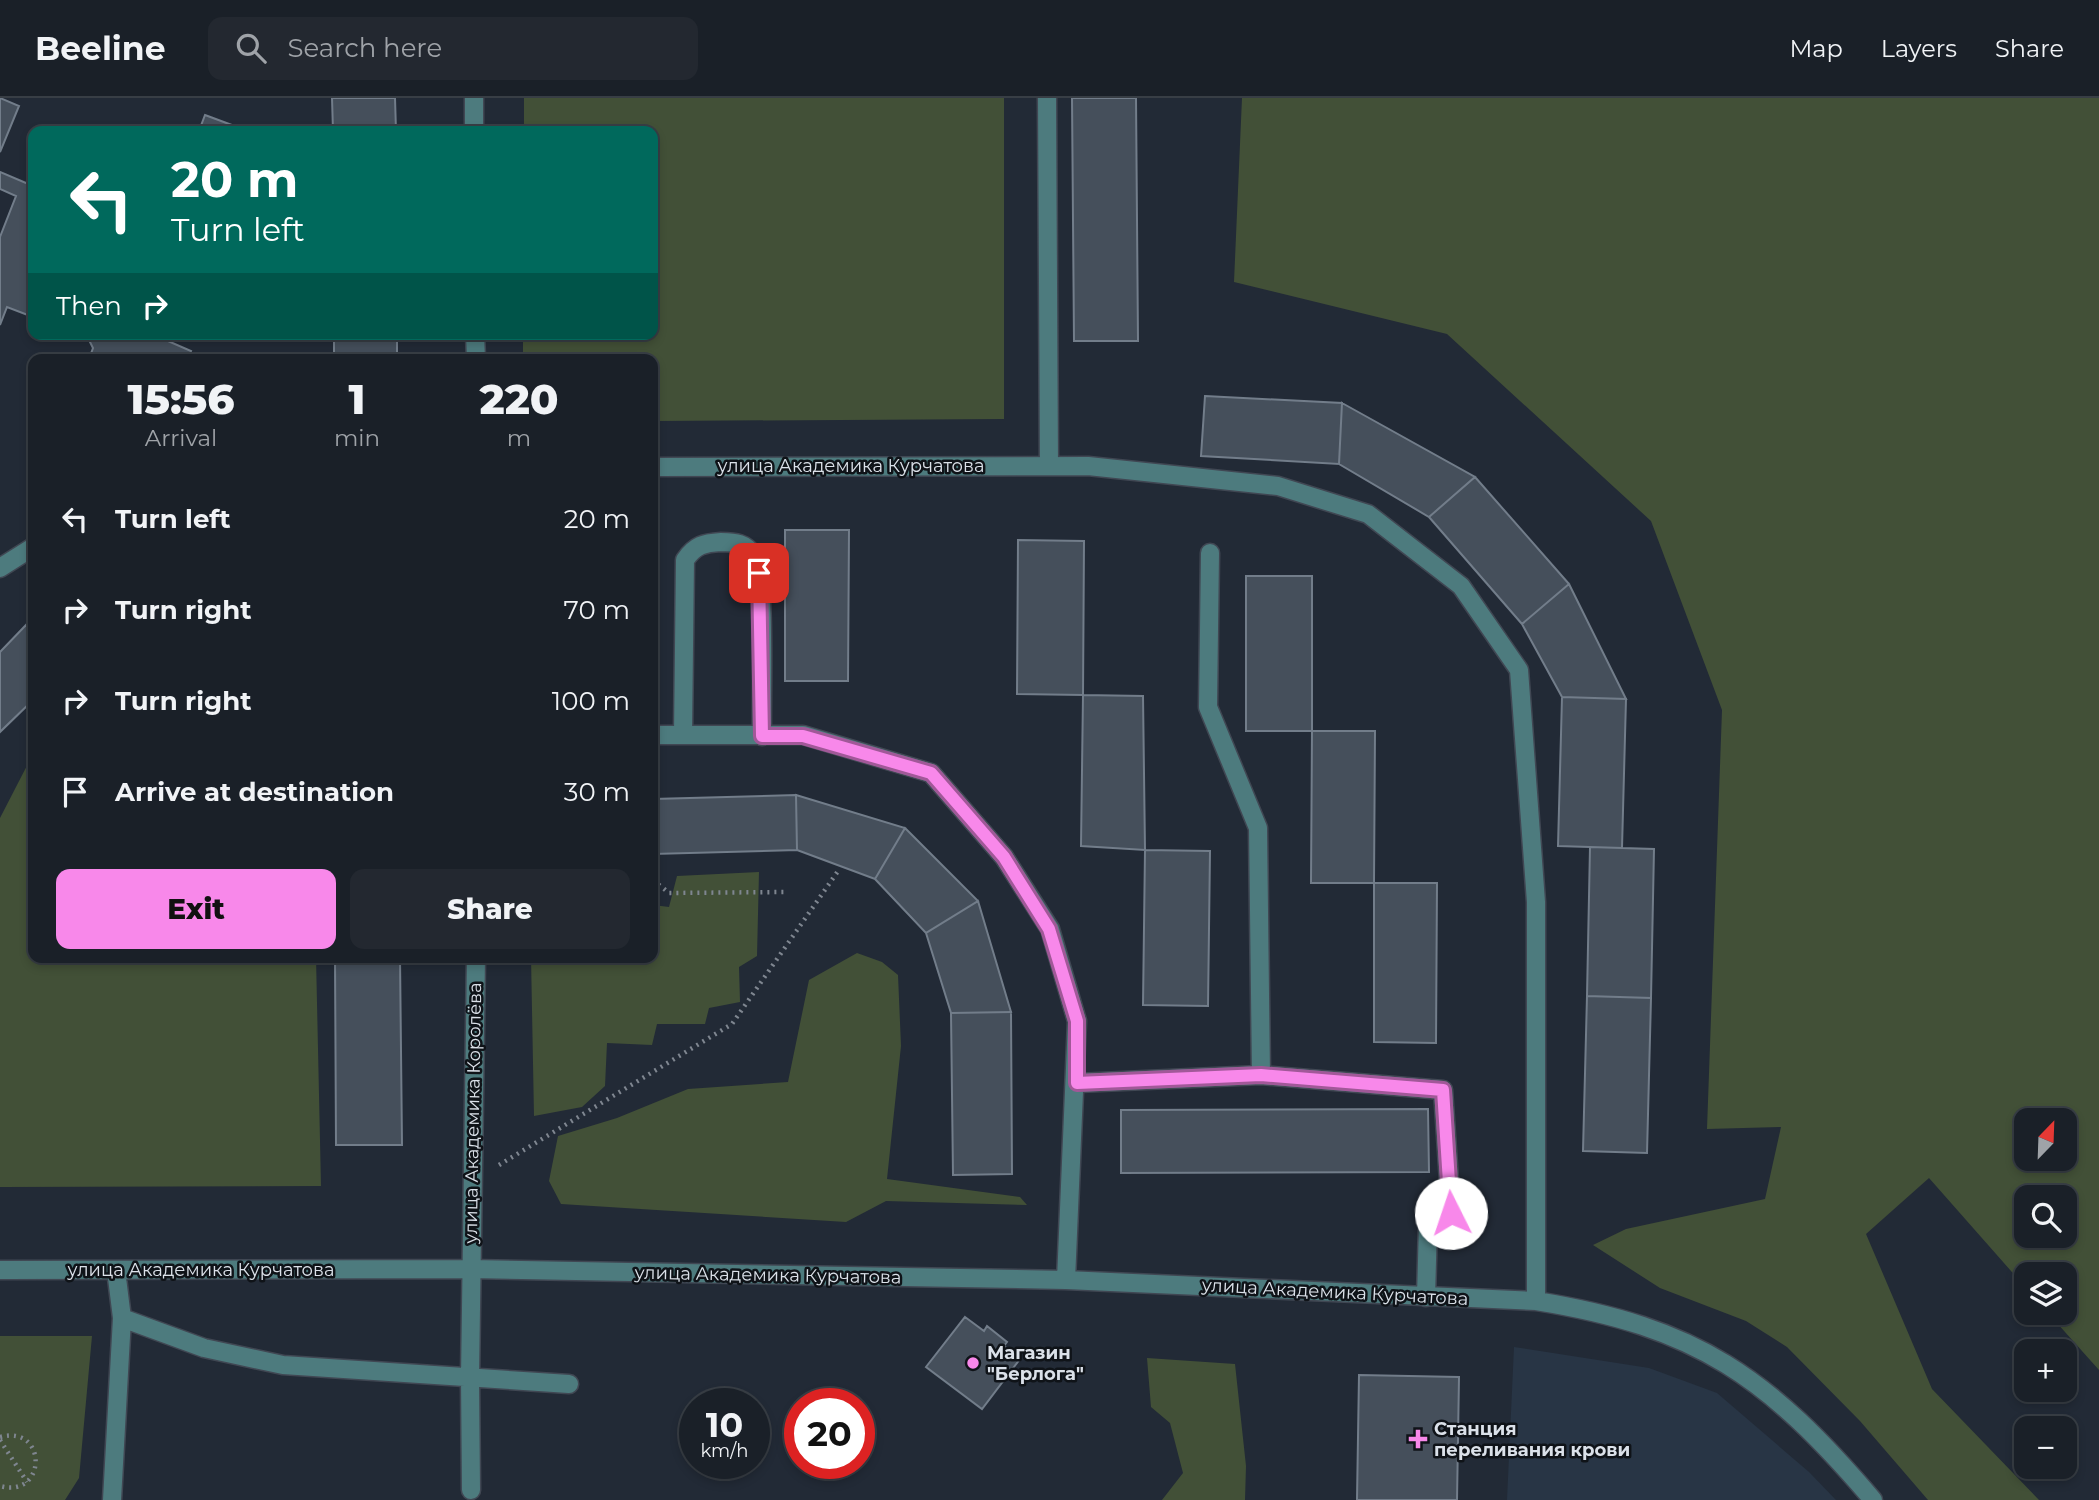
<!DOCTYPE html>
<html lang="en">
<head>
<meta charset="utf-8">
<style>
	body { margin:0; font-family:Montserrat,sans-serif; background:#232830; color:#f1f3f6; height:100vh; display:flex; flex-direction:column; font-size:26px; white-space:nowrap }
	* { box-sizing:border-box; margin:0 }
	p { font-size:23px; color:#9fa3a8 }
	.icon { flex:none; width:38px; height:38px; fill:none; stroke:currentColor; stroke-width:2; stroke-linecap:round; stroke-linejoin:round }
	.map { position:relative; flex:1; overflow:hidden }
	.sheet { position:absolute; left:28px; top:256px; width:630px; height:609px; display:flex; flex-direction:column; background:#1a2028; border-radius:14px; box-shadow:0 4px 10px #0003,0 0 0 2px #383e45 }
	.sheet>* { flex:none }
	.top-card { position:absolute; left:28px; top:28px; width:630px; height:214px; border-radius:14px; box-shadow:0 4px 10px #0003,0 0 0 2px #383e45; background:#00695c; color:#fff; overflow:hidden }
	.needle { width:46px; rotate:23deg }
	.fabs { position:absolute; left:2014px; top:1010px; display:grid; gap:14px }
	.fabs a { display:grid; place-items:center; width:63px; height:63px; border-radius:14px; background:#1a2028; box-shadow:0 4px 10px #0003,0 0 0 2px #383e45; font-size:35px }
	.speed { position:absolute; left:679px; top:1290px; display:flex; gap:14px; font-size:35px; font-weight:700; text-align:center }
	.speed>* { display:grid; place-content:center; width:91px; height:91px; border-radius:50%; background:#1a2028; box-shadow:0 4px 10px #0003,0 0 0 2px #383e45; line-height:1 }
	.speed small { font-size:18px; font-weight:400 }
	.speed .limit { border:10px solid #d22; background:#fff; color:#111 }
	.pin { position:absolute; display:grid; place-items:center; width:60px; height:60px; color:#fff; margin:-30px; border-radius:14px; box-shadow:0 4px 10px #0006 }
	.me { position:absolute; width:77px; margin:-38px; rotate:356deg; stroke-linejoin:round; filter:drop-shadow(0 0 5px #0008) }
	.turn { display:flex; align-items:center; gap:24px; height:147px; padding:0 28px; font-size:32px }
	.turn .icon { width:91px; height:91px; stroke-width:2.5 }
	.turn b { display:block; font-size:49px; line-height:60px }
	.then { display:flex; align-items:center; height:66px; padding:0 28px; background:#0003; gap:14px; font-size:26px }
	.eta { display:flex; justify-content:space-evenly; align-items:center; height:119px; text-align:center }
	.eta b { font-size:42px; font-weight:800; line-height:49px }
	.action { display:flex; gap:14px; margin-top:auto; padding:14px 28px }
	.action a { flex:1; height:80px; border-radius:14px; background:#f888ea; color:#111; font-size:28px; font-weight:800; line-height:80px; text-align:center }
	.action a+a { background:#232830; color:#f1f3f6 }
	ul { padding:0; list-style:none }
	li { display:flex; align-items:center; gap:21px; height:91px; padding:0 28px }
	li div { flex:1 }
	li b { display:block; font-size:26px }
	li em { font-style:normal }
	header { display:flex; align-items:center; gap:42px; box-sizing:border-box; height:98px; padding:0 35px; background:#1a2028; border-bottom:2px solid #383e45 }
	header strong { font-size:33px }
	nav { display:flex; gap:38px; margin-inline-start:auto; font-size:24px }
	.search { width:490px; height:63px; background:#232830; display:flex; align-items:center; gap:18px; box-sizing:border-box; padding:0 24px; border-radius:14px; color:#9fa3a8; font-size:26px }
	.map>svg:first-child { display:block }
	.built { fill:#283545 }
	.green { fill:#425037; fill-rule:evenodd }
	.building { fill:#454f5b; stroke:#727d8a; stroke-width:2 }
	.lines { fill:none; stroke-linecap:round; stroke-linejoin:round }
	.minor-casing { stroke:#404753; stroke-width:21 }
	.path { stroke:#7f8690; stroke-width:4.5; stroke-dasharray:2 5; stroke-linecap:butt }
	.minor { stroke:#4d7b7e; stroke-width:18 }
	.route-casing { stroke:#a15898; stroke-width:18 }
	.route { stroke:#f888ea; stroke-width:12 }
	.poi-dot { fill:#f888ea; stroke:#0f1318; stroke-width:2.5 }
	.labels { text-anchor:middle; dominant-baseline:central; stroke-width:5; stroke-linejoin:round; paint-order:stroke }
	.street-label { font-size:18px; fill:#dbe1e9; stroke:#0f1318 }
	.poi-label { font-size:18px; font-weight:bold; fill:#dbe1e9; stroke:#0f1318; text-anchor:start }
</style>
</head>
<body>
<header>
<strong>Beeline</strong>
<div class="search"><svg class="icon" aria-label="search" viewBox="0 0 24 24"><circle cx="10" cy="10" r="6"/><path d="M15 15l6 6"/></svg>Search here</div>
<nav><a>Map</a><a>Layers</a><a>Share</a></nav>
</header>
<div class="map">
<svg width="2099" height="1402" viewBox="0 0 2099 1402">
	<rect width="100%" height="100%" fill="#222a36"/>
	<!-- built -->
	<path class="built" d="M1514,1249L1649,1270L1717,1295L1809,1374L1836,1402H1507Z"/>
	<!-- green -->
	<path class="green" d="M524,0H1004V321L653,323V261H523V236H653V33H524Z
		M1242,0H2099V1272L2048,1215L2065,1214V1176H2026V1190L1929,1080L1866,1136L1932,1291L2039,1402H1928L1860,1323L1787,1249L1746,1223L1660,1190L1593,1147L1626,1131L1765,1101L1781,1029L1707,1031L1722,612L1651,423L1447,236L1234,184ZM2026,1022H2065V1060H2026ZM2026,1099H2065V1138H2026Z
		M33,656V859H316L321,1088L0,1089V720Z
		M759,774L757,858L739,869L740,904L709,910L705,926H657L652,947L607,945L605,988L582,1009L534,1018L531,859H653V807L669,809L677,778Z
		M857,855L882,864L898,877L901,948L887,1081L1020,1099L1027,1107L886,1103L846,1124L561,1106L549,1083L558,1038L617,1020L688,991L788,984L809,882Z
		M0,1238H92L79,1380L65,1402H0Z
		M1147,1260L1235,1266L1246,1368L1245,1402H1162L1183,1375L1170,1325L1151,1309Z"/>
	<!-- building -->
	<path class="building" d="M0,0L19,8L0,54Z
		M332,0H395L396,33H333Z
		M1072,0H1136L1138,243H1074Z
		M205,17L248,33H199Z
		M0,74L33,88V219L7,209L0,227V139L16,98L0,91Z
		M86,236H152L191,253L187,261H89L93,250Z
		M334,236H397V261H334Z
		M1205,298L1342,305L1339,366L1201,358Z
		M1342,305L1475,379L1429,419L1339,366Z
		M1475,379L1569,486L1522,526L1429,419Z
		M785,432H849L848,583H785Z
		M1018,442L1084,443L1083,597L1017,596Z
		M1246,478H1312V633H1246Z
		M1569,486L1626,601L1562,599L1522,526Z
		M33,523V539L26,527Z
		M26,527L33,539V602L0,634V554Z
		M1083,597L1143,598L1145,752L1081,748Z
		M1562,599L1626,601L1622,750L1558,748Z
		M1312,633H1375L1374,785H1311Z
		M796,697L905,730L875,781L797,752Z
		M796,697L797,752L653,756V701Z
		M905,730L978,803L926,835L875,781Z
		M1590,749L1654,751L1651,900L1587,898Z
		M1145,752L1210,753L1208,908L1143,907Z
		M1374,785H1437L1436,945L1374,944Z
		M978,803L1011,914L951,915L926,835Z
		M335,859H400L402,1047H336Z
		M1587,898L1651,900L1647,1055L1583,1053Z
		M1011,914L1012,1076L953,1077L951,915Z
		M1428,1011L1429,1074L1121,1075V1012Z
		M965,1219L984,1233L987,1228L1007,1244L1004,1248L1020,1261L982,1311L926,1269Z
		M1359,1277L1459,1279L1457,1402H1357Z"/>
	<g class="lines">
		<!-- minor casing -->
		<g class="minor-casing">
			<path id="minor" d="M474,0V33
				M1047,0L1049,368
				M475,236L476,261
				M653,369L1088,368L1278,388L1368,416L1461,488L1519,572L1536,804V1203
				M0,470L33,449
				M683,636L685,462C695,447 704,445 721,444C735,444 746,445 754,458C766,480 761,605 762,638
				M653,637H803L931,675L1004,759L1050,831L1077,923L1066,1182
				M1261,977L1443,992L1451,1114L1428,1126L1426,1199
				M1077,985L1261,977L1258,730L1208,609L1210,455
				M0,1172L471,1171L1066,1182L1536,1203C1698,1229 1768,1279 1873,1402
				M122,1220L204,1250L283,1267L569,1286
				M471,1392L470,1280L476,859
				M112,1402L122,1220L116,1172"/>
		</g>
		<!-- path -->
		<path class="path" d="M653,782L669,795L784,794
			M499,1067L732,926L838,773
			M0,1339C48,1326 47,1401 0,1388
			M0,1342L27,1384"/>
		<!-- minor -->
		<use href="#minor" class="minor"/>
	</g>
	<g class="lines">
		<!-- route casing -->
		<g class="route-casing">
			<path id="route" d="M759,475L762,638H803L931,675L1004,759L1049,831L1077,923V985L1261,977L1443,992L1451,1115"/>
		</g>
		<!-- route -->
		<use href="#route" class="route"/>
	</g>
	<!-- markers -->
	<g class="poi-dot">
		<circle cx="973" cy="1265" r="7"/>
		<path d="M1414.5 1330.5h7v7h7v7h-7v7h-7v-7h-7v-7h7z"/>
	</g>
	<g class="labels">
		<!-- street labels -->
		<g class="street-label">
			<text x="851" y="368">улица Академика Курчатова</text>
			<text transform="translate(473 1015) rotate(-89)">улица Академика Королёва</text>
			<text x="201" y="1172">улица Академика Курчатова</text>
			<text transform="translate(768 1177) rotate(1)">улица Академика Курчатова</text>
			<text transform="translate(1335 1194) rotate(3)">улица Академика Курчатова</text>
		</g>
		<!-- poi labels -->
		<g class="poi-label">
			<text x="987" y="1255">Магазин<tspan x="987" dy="21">"Берлога"</tspan></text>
			<text x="1434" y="1331">Станция<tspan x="1434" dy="21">переливания крови</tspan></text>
		</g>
	</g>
</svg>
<div class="fabs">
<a><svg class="needle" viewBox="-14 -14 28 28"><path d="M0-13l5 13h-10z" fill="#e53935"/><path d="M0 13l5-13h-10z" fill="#9fa3a8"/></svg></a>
<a><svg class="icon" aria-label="search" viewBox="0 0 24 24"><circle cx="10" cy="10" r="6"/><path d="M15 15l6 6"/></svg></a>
<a><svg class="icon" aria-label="layers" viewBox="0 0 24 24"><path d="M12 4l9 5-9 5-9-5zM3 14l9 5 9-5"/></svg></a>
<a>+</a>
<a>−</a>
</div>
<div class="speed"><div>10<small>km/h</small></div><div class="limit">20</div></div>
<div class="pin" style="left:759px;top:475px;background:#d93025"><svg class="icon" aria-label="arrive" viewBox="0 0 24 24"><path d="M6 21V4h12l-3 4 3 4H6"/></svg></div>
<svg class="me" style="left:1451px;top:1115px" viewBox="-20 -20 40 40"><circle r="19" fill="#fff"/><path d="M0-13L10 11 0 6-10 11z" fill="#f888ea"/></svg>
<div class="top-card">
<div class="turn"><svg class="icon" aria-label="left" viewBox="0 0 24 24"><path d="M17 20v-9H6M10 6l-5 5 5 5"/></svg><div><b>20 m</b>Turn left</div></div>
<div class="then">Then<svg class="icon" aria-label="right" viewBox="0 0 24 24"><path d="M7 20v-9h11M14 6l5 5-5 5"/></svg></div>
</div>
<section class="sheet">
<div class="eta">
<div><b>15:56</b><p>Arrival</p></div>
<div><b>1</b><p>min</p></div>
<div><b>220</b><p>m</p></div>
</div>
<ul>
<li><svg class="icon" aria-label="left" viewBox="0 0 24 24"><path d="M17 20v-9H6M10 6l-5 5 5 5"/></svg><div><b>Turn left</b></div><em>20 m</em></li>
<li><svg class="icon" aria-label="right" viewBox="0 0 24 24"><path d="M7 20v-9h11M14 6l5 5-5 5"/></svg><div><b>Turn right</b></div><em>70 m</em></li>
<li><svg class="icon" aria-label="right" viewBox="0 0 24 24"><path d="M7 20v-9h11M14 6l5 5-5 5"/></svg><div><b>Turn right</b></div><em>100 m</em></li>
<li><svg class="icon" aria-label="arrive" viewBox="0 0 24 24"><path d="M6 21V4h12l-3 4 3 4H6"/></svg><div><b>Arrive at destination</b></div><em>30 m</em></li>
</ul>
<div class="action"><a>Exit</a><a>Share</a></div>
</section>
</div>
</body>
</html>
